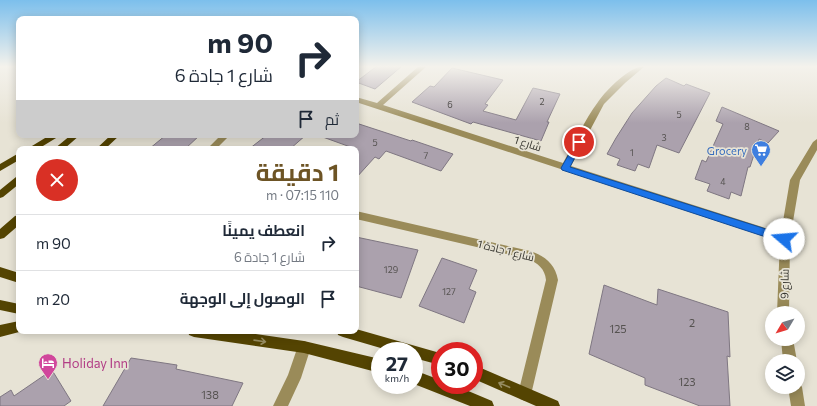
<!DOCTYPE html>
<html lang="ar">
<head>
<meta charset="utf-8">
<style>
	body { margin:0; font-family:Commissioner,Cairo,sans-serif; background:#f2f2f3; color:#1f2937; direction:rtl; height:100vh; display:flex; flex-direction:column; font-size:15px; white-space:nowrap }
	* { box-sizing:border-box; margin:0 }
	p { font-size:13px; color:#747a83 }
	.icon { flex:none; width:22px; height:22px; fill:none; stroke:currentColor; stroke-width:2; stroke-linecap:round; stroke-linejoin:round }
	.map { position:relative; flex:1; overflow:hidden; direction:ltr }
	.details { position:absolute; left:16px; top:146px; width:343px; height:188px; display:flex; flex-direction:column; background:#fff; border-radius:8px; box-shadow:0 2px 10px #0003; direction:rtl }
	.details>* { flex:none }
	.banner { position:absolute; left:16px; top:16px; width:343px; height:122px; border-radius:8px; box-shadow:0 2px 10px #0003; direction:rtl; background:#fff; color:#1f2937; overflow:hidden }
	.needle { width:26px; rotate:232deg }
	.buttons { position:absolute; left:765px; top:306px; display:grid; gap:8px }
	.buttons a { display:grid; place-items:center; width:40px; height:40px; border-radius:50%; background:#fff; box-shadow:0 2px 10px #0003; font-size:20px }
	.speed { position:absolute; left:371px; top:342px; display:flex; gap:8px; font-size:20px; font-weight:700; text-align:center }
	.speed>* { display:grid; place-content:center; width:52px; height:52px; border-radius:50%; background:#fff; box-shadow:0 2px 10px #0003; line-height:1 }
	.speed small { font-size:10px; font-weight:400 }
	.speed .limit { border:6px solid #d22; background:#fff; color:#111 }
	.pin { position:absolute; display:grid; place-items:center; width:34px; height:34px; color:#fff; margin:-17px; border:2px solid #fff; border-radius:50%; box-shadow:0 1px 4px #0007 }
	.me { position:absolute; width:44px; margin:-22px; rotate:288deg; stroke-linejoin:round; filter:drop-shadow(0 0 3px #0008) }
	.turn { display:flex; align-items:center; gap:14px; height:84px; padding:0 20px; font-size:18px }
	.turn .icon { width:52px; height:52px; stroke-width:2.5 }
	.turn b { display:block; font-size:28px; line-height:34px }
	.then { display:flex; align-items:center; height:38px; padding:0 20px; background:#0003; gap:8px; font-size:15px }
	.round { display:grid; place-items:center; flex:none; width:42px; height:42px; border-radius:21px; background:#f2f2f3 }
	.overview { display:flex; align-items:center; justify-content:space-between; height:68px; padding:0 20px }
	h1 { font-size:24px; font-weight:700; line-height:30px; color:#6d5425 }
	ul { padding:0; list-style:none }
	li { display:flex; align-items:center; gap:12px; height:56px; padding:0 20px; border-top:1px solid #e0e1e3 }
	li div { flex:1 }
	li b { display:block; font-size:15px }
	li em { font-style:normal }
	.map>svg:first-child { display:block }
	.building { fill:#aba1ad; stroke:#7f7782 }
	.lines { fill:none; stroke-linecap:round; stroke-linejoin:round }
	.minor { fill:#9a8b59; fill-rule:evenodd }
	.major { fill:#544402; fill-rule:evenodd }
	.oneway { stroke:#968c61 }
	.route { fill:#1a73e8; stroke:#114b97 }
	.labels { text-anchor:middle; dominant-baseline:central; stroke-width:3.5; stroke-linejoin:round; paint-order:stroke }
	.number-label { font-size:9px; fill:#555250 }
	.street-label { font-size:11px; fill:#383731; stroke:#e7e3d5 }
	.shop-label { font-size:11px; fill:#366cbe; stroke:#e7e3d5; text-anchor:end }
	.near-number-label { font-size:11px; fill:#555250 }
	.near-hotel-label { font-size:13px; fill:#b23c85; stroke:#e7e3d5; text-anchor:start }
</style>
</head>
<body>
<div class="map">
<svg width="817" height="406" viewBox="0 0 817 406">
	<rect width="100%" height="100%" fill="#e7e3d5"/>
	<!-- building -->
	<path class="building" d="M377,66H402L375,89L356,82Z
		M452,68L503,80L485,104L488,105L483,111L516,120L533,88L560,94L547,122H549L541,141L473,122L471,124L412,102L430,86L434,87Z
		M666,78L684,86L686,84L710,93L679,153L657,145L649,168L638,164L635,171L617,165L620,159L607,154L616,138L632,113L656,86Z
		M722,107L779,131L768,143L759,139L750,167H748L741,196L731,192L729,199L707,191L710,184L695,179L702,160L706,162L723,124L716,121Z
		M356,123L411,141L412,140L453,154L441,171L386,151L379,159L375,157L356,178V149L320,136L356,135Z
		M166,135H200L185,149H149Z
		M267,135H306L290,149H249Z
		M356,237L418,250L401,298L356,286Z
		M442,258L477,270L469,289L476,292L464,323L419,306Z
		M604,285L657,305L658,289L728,312L730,357L727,356L730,406H700L645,385V378L589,354Z
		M131,358L177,365L176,369L243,383L232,406H103Z
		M52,370L71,401L64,406H0V397L11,390L14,396Z"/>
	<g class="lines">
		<!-- minor -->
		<path class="minor" d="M419,66H427L383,105L563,163C574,144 585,119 598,102C607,89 630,66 645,66L625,83L604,104L571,166L781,233L790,180L813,142L817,139V150L800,180L790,239L789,313H777L780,241L356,102V97L377,103Z
			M221,135H230L216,149H207Z
			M356,211L530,251C545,256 555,264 558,280L530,399L525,401L520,399L518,394L546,280C545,269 538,263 528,259L356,219Z
			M781,339H793L797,361H783Z
			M304,341L309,343L311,347L301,378L288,406H273L288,375L299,343Z
			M798,381L802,387L805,406H791L788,387H798Z"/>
		<!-- major -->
		<path class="major" d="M50,135H61L38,149H27Z
			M71,135H80L64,149H54Z
			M111,135H120L105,149H96Z
			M19,153V160L0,171V164Z
			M19,176V184L3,197L0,198V190L16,177Z
			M19,215V225L4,238L0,239V229L15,216Z
			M0,267L19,273V283L0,277Z
			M0,300L19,304V314L0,310Z
			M19,321V331H23L0,337V325Z
			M356,329L440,353V365L414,358V351H391L343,337L338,335L337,331H356Z
			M188,331H235L304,341L380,359V373L304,353L194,337L189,335Z
			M474,365L558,401L560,406H536L474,379Z
			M414,370L440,380V385H454L492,401L494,406H470L414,384Z"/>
	</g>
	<!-- one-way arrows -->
	<defs><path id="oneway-shaft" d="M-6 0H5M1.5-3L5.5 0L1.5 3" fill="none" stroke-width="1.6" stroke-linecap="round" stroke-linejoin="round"/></defs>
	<g class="oneway">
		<use href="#oneway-shaft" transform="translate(260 341) rotate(8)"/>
		<use href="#oneway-shaft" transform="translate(504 385) rotate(-157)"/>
	</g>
	<!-- sky -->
	<linearGradient id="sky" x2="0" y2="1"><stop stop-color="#7cbfec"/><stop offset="0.54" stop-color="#f4f2ec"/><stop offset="1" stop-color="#f4f2ec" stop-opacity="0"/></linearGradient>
	<rect width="817" height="123" fill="url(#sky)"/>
	<!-- route -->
	<path class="route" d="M577,140H582L583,142L570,167L788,236L789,239L788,242L784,243L562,170L561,168Z"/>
	<!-- icons -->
	<defs>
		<g id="supermarket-pin" transform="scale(1)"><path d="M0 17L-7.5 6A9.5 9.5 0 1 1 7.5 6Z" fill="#3f7fe0" stroke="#e7e3d5"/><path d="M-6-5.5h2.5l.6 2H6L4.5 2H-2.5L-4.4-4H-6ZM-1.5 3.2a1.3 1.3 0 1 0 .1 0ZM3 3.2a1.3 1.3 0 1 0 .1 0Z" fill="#fff"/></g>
		<g id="hotel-pin" transform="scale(1)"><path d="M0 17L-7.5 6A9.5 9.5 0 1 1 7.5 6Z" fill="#d1479c" stroke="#e7e3d5"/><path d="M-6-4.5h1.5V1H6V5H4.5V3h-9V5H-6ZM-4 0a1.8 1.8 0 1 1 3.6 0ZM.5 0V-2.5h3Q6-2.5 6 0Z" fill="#fff"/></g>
	</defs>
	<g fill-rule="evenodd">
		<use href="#supermarket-pin" x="761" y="150"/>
		<use href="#hotel-pin" x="48" y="363"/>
	</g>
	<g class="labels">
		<!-- number labels -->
		<g class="number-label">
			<text x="542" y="101">2</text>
			<text x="450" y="104">6</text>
			<text x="679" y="114">5</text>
			<text x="747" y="126">8</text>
			<text x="664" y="137">3</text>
			<text x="375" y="142">5</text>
			<text x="632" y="152">1</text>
			<text x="426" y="155">7</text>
			<text x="723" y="181">4</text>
			<text x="391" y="269">129</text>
			<text x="449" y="291">127</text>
		</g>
		<!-- street labels -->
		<g class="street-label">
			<text transform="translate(528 143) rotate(18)">شارع 1</text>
			<text transform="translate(506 250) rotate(14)">شارع 1 جادة 1</text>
			<text transform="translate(784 284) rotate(-89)">شارع 9</text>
		</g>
		<!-- shop labels -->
		<g class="shop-label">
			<text x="747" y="150">Grocery</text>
		</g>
		<!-- near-number labels -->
		<g class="near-number-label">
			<text x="692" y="322">2</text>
			<text x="618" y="328">125</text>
			<text x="687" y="381">123</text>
			<text x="210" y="394">138</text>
		</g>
		<!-- near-hotel labels -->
		<g class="near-hotel-label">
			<text x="62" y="363">Holiday Inn</text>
		</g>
	</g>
</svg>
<div class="buttons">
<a><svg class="needle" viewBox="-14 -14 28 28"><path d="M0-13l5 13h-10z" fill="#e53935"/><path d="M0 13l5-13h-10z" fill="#747a83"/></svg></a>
<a><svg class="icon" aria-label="layers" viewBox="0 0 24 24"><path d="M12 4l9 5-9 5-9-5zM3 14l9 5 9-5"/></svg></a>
</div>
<div class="speed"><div>27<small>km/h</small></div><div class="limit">30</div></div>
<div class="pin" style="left:579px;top:142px;background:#d93025"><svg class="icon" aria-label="arrive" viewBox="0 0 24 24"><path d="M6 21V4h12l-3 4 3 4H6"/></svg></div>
<svg class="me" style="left:784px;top:239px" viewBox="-20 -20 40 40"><circle r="19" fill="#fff"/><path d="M0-13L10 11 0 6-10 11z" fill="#1a73e8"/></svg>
<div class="banner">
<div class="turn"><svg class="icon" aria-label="right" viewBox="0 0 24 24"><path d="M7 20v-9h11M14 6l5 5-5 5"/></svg><div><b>90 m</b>شارع 1 جادة 6</div></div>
<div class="then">ثم<svg class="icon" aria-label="arrive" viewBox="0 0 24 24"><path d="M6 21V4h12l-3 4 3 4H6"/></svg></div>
</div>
<section class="details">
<div class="overview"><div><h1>1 دقيقة</h1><p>110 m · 07:15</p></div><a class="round" style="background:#d93025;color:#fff"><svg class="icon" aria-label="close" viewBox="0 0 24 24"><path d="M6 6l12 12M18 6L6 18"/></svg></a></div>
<ul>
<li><svg class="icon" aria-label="right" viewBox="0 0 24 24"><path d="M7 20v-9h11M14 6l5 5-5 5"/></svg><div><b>انعطف يمينًا</b><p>شارع 1 جادة 6</p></div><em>90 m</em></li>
<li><svg class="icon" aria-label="arrive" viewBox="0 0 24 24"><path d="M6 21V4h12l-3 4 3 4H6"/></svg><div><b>الوصول إلى الوجهة</b></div><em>20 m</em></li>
</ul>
</section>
</div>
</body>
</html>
